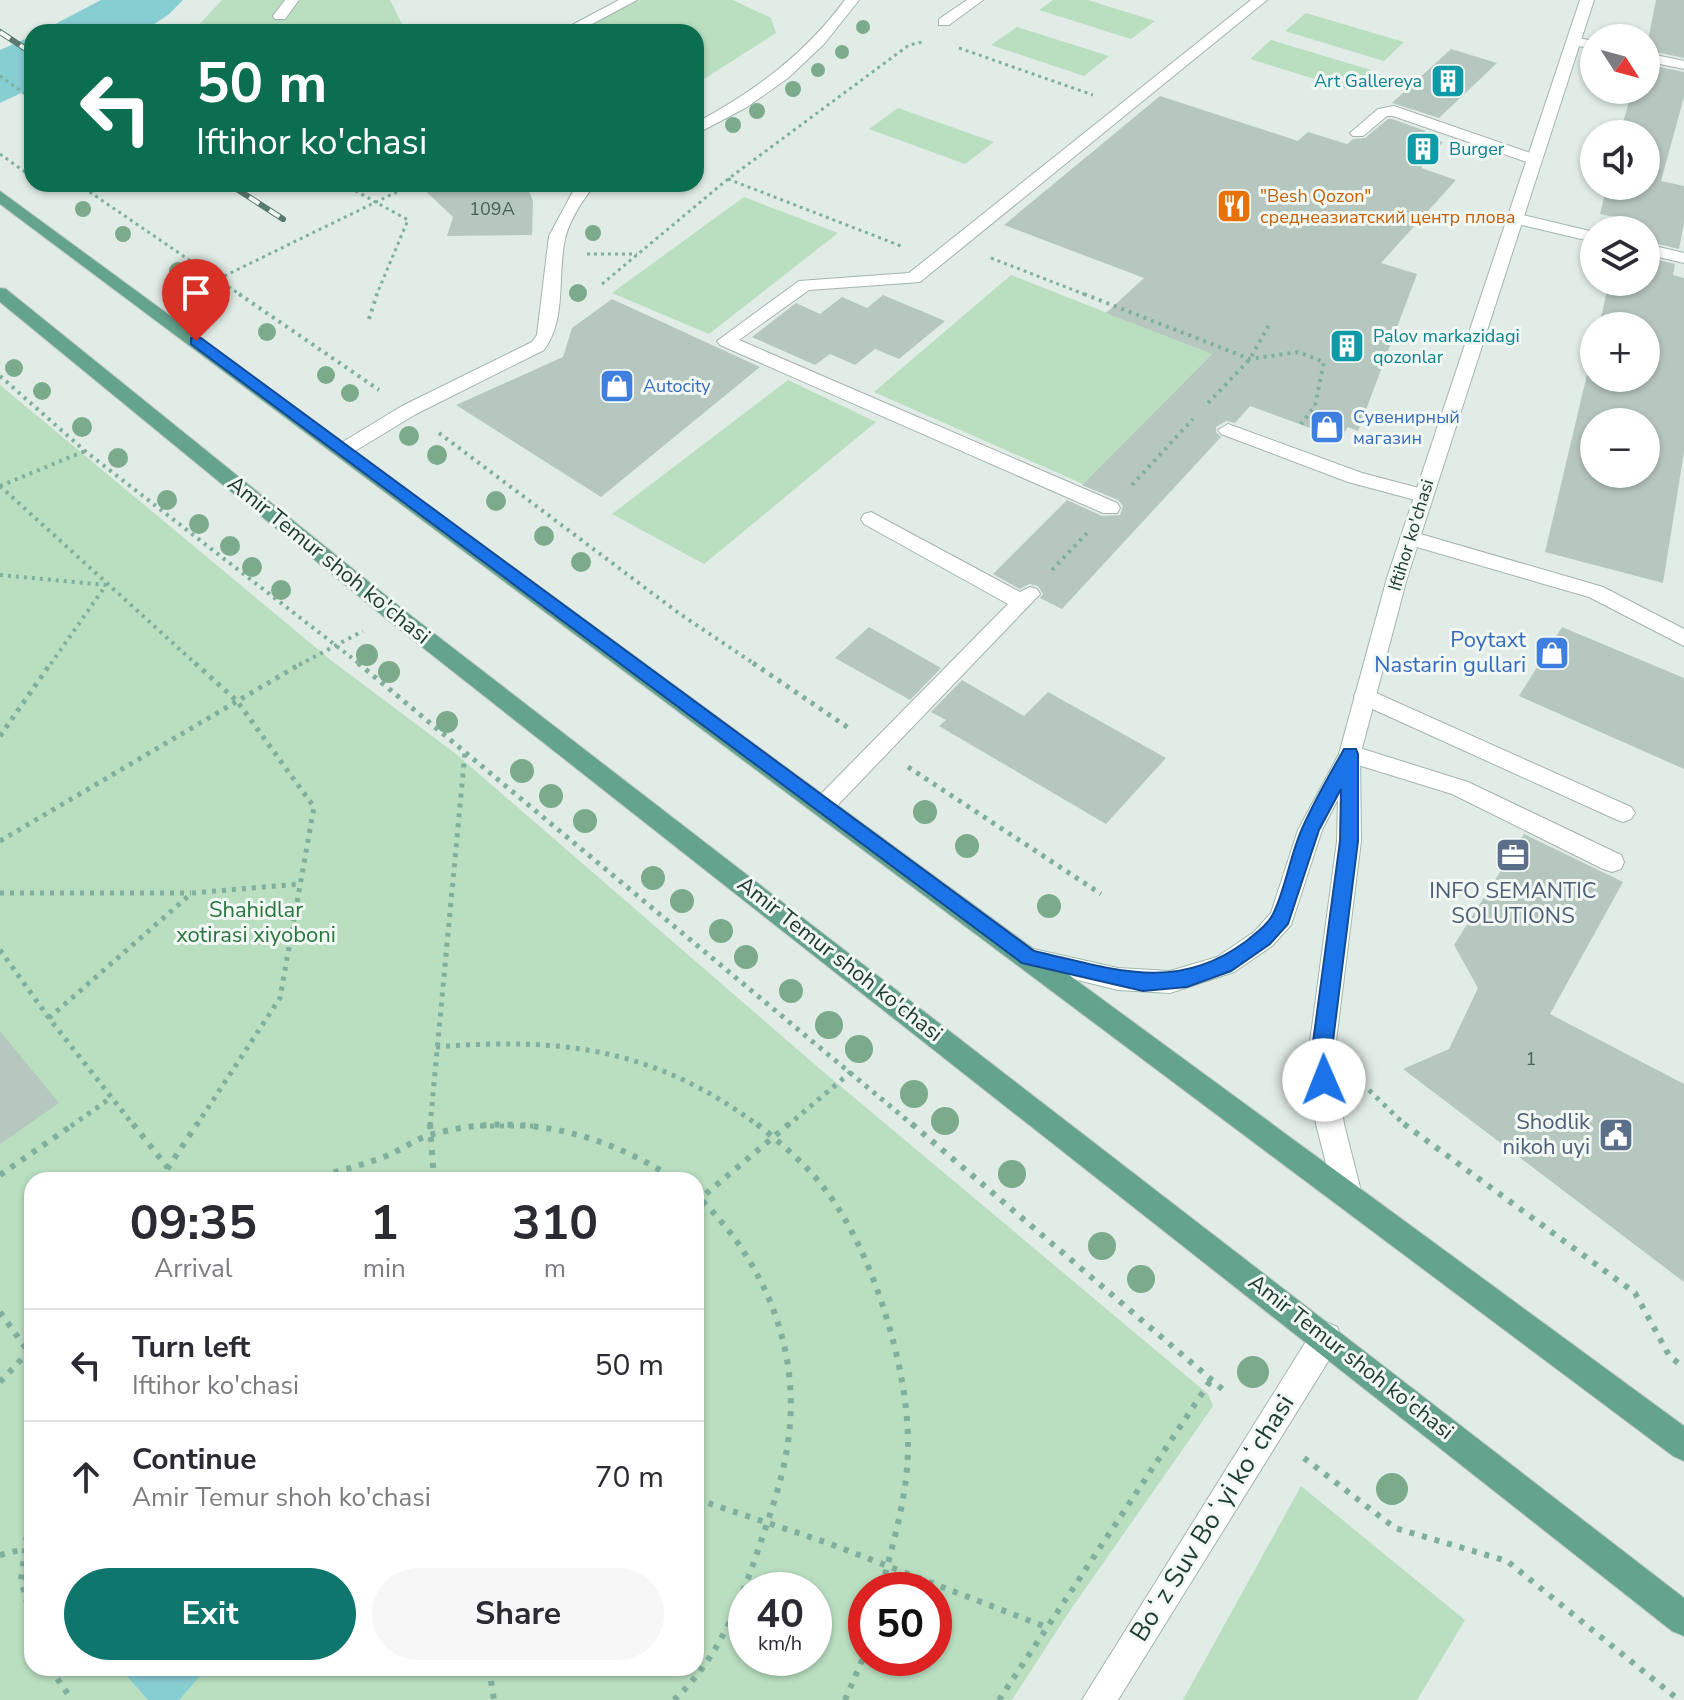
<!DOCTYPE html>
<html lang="en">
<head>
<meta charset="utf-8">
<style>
	body { margin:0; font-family:"Nunito Sans",sans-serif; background:#f7f7f7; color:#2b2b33; height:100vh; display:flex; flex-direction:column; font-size:30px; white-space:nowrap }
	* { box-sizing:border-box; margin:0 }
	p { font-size:26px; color:#7c7c81 }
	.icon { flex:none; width:44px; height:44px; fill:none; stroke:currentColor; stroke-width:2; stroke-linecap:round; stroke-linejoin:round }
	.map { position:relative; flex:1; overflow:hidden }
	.details { position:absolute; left:24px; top:1172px; width:680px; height:504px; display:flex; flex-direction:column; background:#fff; border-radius:24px; box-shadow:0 2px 6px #0004 }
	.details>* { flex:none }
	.banner { position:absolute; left:24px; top:24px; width:680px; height:168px; border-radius:24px; box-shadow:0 2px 6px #0004; background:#0b6e4f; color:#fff; overflow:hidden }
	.needle { width:52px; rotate:126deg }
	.tools { position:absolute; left:1580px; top:24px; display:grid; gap:16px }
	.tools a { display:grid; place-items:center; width:80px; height:80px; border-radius:50%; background:#fff; box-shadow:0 2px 6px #0004; font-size:40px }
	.speed { position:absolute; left:728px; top:1572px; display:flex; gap:16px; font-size:40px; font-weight:700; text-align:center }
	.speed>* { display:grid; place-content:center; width:104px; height:104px; border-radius:50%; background:#fff; box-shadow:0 2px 6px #0004; line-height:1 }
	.speed small { font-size:20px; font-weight:400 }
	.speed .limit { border:12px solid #d22; background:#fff; color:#111 }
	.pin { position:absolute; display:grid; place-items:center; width:68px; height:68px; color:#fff; margin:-82px -34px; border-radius:50% 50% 50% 0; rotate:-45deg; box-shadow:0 0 8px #0007 }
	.pin .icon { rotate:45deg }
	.me { position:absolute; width:88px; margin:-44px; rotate:359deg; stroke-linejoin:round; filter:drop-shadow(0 0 6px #0008) }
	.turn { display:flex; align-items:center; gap:28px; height:168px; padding:0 40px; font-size:36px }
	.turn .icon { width:104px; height:104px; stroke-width:2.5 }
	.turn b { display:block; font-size:56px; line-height:68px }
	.eta { display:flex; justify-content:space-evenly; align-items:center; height:136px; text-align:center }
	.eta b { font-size:48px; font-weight:700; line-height:56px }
	.action { display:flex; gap:16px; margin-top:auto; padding:16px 40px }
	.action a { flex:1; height:92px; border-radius:48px; background:#0f766e; color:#fff; font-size:32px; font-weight:700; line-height:92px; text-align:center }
	.action a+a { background:#f7f7f7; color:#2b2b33 }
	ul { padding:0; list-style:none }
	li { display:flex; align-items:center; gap:24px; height:112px; padding:0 40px; border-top:2px solid #e1e1e2 }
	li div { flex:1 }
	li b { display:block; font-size:30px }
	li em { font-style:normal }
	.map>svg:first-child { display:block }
	.green { fill:#b9dec0; fill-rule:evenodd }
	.water { fill:#87ced3 }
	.building { fill:#b6c7bf; fill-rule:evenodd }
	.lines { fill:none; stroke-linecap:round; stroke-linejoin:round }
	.lane-casing { stroke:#a4b4ad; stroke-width:2 }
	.street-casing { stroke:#a4b4ad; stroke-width:2 }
	.secondary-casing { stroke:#9fb8ad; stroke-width:2 }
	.primary-casing { stroke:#c1c9c6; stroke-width:2 }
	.path-far3 { stroke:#80b09d; stroke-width:3; stroke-dasharray:3 4; stroke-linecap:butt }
	.path-far2 { stroke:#80b09d; stroke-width:4; stroke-dasharray:3 5; stroke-linecap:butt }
	.path-far1 { stroke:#80b09d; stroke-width:5; stroke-dasharray:4 6; stroke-linecap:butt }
	.path { stroke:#80b09d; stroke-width:6; stroke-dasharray:5 8; stroke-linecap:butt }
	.lane { fill:#fff; fill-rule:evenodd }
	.street { fill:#fff; fill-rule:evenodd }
	.secondary { fill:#fff; fill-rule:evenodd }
	.primary { fill:#64a38d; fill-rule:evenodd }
	.rail-casing { stroke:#5b796e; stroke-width:6 }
	.rail { stroke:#f2f8f4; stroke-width:4; stroke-dasharray:12; stroke-linecap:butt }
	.path-bridge { stroke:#80b09d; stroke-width:6; stroke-dasharray:5 8; stroke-linecap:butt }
	.tree { fill:#7cab8b }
	.route { fill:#1a73e8; stroke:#114b97; stroke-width:2 }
	.labels { text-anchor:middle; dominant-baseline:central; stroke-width:6; stroke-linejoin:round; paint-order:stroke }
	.far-culture-label { font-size:18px; fill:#0d838f; stroke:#f2f8f4; text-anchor:start }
	.far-food-label { font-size:18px; fill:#c56008; stroke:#f2f8f4; text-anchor:start }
	.number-label { font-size:18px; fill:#466056 }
	.far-shop-label { font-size:18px; fill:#366cbe; stroke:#f2f8f4; text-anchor:start }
	.far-street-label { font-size:18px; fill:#213d33; stroke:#f2f8f4 }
	.street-label { font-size:22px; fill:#213d33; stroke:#f2f8f4 }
	.shop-label { font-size:22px; fill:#366cbe; stroke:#f2f8f4; text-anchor:end }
	.service-label { font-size:22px; fill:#4e5e75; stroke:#f2f8f4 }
	.park-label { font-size:22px; fill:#2a7540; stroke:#f2f8f4 }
	.near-street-label { font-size:26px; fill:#213d33; stroke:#f2f8f4 }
</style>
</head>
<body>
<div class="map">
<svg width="1684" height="1700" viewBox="0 0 1684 1700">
	<rect width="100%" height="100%" fill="#e1ece6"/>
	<!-- green -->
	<path class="green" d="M222,0H390L406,32H192Z
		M640,0H733L771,18L776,33L696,84V32H573Z
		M1053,0H1088L1155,21L1131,39L1039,10Z
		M1306,13L1404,42L1384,61L1285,31Z
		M1017,27L1109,56L1084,76L991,45Z
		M1271,40L1371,70L1350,90L1250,59Z
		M898,108L994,142L965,164L869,129Z
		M744,197L838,233L709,334L612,293Z
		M1011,275L1212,354L1083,484L874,392Z
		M788,380L876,422L704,564L612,514Z
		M0,385L332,661L456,754L820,1069L1208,1394L1213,1406L1069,1612L1012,1700H0ZM32,1180H696V1668H32ZM746,1590H814V1658H746ZM866,1590H934V1658H866Z
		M1301,1486L1465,1620L1417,1700H1183Z"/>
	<!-- water -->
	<path class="water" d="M101,0H183L168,15L142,32H40Z
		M32,36V88L0,103V50Z
		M120,1668H207L179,1700H148Z"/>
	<!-- building -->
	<path class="building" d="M1656,0H1684V58L1646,50Z
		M1451,49L1497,63L1439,118L1392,103Z
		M1646,64L1684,72V97L1661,181L1684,186V223L1679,249L1646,241V230H1621L1624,219L1600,214L1607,186H1646V134H1620L1632,90H1646Z
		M1160,96L1298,141L1308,132L1347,144L1353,139L1365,138L1388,119H1392L1426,131L1421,135L1443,142L1421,168L1456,180L1381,263L1417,274L1358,431L1348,427L1340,439L1250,406L1235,423L1226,421L1216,427V432L1221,437L1062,609L1040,598L1043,594L1038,586L1029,584L1020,589L993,574L1067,500L1102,516L1120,515L1123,506L1118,500L1082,485L1212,354L1106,313L1144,278L1004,225Z
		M418,184H526L533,201L532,235L447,236L453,217Z
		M1646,257L1675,264L1673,275L1684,278V452L1663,583L1545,552L1594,345V378H1646V326H1599L1609,282H1646ZM1594,422H1646V474H1594Z
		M883,295L945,321L899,359L875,349L855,365L830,354L815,365L752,337L796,303L820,314L842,297L867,308Z
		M612,299L760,367L601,497L456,405L563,357L572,328Z
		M869,627L941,668L910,700L835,658Z
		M1562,627L1684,678V769L1519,696Z
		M962,680L1024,716L1048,692L1166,758L1106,824L939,726L946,720L931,712Z
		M1524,834L1623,882L1550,1014L1684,1084V1282L1403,1069L1449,1049L1478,988L1454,945Z
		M0,1031L59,1103L0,1144Z"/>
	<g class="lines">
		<!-- lane casing -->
		<g class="lane-casing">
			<path id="lane" d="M845,0H859L824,44L788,78L747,107L696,134V123C755,91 805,54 845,0Z
				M967,0H983L949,25H939V19Z
				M1251,0H1267L920,282L809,290L739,340L1117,503L1120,508L1117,513H1103L720,345L717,341L799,281L909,273Z
				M1573,37L1594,41V49L1568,44V38Z
				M1646,53L1684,61V69L1646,61Z
				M1394,106L1539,156L1541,159L1539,162H1527L1393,116H1387L1363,136H1353L1350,133L1378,109Z
				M577,184H596C584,197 569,221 565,239C557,275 567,319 544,350L416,414L350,454H336L333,450L336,446L402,406L532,342L537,335L549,236Z
				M1515,213L1594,232V242L1509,222L1507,218L1509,214Z
				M1646,244L1684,253V263L1646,254Z
				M1228,424L1362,473L1430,491L1433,496L1423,502L1348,482L1221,434L1218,430Z
				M871,512L1020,592L1030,587L1037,589L1040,594L831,812L823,815L815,812L811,806L815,800L1008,604L864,524L861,519L864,514Z
				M1410,531L1603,587L1684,629V646L1589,597L1403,543L1400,538Z
				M1365,688L1631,807L1635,813L1631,819L1623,822L1615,819L1357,702L1354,696L1357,690Z
				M1350,745L1468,782L1621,855L1624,862L1621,869L1612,872L1603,869L1452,794L1342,760L1339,754L1342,748Z"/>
		</g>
		<!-- street casing -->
		<g class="street-casing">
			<path id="street" d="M285,0H299L285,19H275L273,16Z
				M619,0H637L577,32H559Z
				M1326,1322L1337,1327L1341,1337L1337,1347L1118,1700H1082L1315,1327Z"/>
		</g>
		<!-- secondary casing -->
		<g class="secondary-casing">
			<path id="secondary" d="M1580,0H1594L1407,578L1360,756L1361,841L1334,1057L1344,1124L1362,1195L1358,1204L1348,1208L1338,1204L1334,1195L1316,1124L1308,1057L1337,841L1338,799L1322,830L1291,925L1272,946L1234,972L1170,993L1118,990L1029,968L1020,965L1016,958L1020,951L1029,948L1118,968L1170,971L1217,957L1254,932L1271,913L1298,830L1339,754L1387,578Z"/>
		</g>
		<!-- primary casing -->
		<g class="primary-casing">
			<path id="primary" d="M0,191L1684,1426V1461L1673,1456L0,204Z
				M0,288L6,289L405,611L1684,1598V1636L1672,1631L389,621L0,302Z"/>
		</g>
		<!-- path-far3 -->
		<path class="path-far3" d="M959,48L1093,95
			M0,76L32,99
			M0,154L32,177
			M728,179L901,246
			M78,184L242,296
			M343,184L408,220L376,296
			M587,254H637
			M991,258L1089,296
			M218,279L413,184
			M602,284L728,179L909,45L922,42"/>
		<!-- path-far2 -->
		<path class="path-far2" d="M239,294L379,390
			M1084,294L1250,359L1298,352L1324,362L1315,406L1301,424
			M369,319L377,294
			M0,376L85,451L361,665
			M1208,403L1250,359L1269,325
			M439,433L680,614L756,665
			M1132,485L1193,419
			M0,486L197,665
			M0,486L85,451
			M1052,570L1087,533
			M0,575L106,585L50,665
			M299,665L363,631"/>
		<!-- path-far1 -->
		<path class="path-far1" d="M195,663L237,701L314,807L280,998L196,1126
			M358,663L914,1126
			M753,663L850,729
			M0,736L51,663
			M908,767L1101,894
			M0,841L302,663
			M0,893H191
			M0,950L49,1018L134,1126
			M49,1018L192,893L300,884
			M436,1047C563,1037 654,1048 759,1126
			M1369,1090L1406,1126
			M71,1126L112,1097
			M430,1126L465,752
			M480,1126H533
			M787,1126L851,1072"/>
		<!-- path -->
		<path class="path" d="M133,1124L168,1168
			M430,1124L434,1180
			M757,1124C782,1144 808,1166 827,1192C873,1252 909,1370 908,1446C908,1495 893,1543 881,1590
			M912,1124L1227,1393
			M1404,1124L1635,1293L1670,1357L1684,1367
			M0,1175L74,1124
			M160,1180L197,1124
			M309,1180C336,1171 365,1165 391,1154C404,1148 416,1139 430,1135C516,1110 603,1132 676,1180
			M696,1202L789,1124
			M0,1312L32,1357
			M0,1382L32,1348
			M1304,1458L1395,1528L1507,1561L1679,1700
			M32,1497L21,1580L32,1621
			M696,1499L828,1543L1046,1627
			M50,1668L72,1700
			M489,1668L494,1700
			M674,1700C717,1660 738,1608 757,1553C769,1517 783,1480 788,1442C802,1349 763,1258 696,1195
			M845,1700L866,1651
			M999,1700L1211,1380"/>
		<!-- lane -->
		<use href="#lane" class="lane"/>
		<!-- street -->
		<use href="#street" class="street"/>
		<!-- secondary -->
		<use href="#secondary" class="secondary"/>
		<!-- primary -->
		<use href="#primary" class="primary"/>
		<!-- rail casing -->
		<g class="rail-casing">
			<path id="rail" d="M0,32L32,53
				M229,184L283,219"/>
		</g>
		<!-- rail -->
		<use href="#rail" class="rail"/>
		<!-- path-bridge -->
		<path class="path-bridge" d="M0,1555L32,1547"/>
	</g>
	<!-- trees -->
	<g class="tree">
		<circle cx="863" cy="27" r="7"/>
		<circle cx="842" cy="52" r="7"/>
		<circle cx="818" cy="70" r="7"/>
		<circle cx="793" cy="89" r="8"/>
		<circle cx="757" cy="111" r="8"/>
		<circle cx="733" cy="125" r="8"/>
		<circle cx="83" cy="209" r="8"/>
		<circle cx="593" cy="233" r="8"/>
		<circle cx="123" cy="234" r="8"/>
		<circle cx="178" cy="271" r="9"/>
		<circle cx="578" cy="293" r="9"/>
		<circle cx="267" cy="332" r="9"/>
		<circle cx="14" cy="368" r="9"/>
		<circle cx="326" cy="375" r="9"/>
		<circle cx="42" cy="391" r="9"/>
		<circle cx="350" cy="393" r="9"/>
		<circle cx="82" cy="427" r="10"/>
		<circle cx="409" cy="436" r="10"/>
		<circle cx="437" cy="455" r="10"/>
		<circle cx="118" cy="458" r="10"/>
		<circle cx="167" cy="500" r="10"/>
		<circle cx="496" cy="501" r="10"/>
		<circle cx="199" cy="524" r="10"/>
		<circle cx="544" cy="536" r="10"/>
		<circle cx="230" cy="546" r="10"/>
		<circle cx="581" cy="562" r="10"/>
		<circle cx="252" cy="567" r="10"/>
		<circle cx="281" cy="590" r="10"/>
		<circle cx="367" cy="655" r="11"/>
		<circle cx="389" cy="672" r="11"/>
		<circle cx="447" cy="722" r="11"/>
		<circle cx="522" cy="771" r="12"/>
		<circle cx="551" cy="796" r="12"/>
		<circle cx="925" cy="812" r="12"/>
		<circle cx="585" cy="821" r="12"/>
		<circle cx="967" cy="846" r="12"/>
		<circle cx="653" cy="878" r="12"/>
		<circle cx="682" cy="901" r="12"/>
		<circle cx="1049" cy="906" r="12"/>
		<circle cx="721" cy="931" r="12"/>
		<circle cx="746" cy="957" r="12"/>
		<circle cx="791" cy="991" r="12"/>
		<circle cx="829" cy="1025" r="14"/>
		<circle cx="859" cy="1049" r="14"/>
		<circle cx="914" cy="1094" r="14"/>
		<circle cx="945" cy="1121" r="14"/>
		<circle cx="1012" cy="1174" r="14"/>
		<circle cx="1102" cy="1246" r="14"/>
		<circle cx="1141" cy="1279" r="14"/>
		<circle cx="1253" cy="1372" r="16"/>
		<circle cx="1392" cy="1489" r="16"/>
	</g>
	<!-- route -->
	<path class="route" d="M191,338H201L1034,951C1110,968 1175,994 1245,942C1255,934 1269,924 1274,912C1286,886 1290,857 1301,831C1313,803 1329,776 1344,749H1356L1358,754V841L1331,1057L1334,1080L1331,1086L1324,1088L1317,1086L1311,1057L1340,841L1341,789L1319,830L1288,924L1270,944L1231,971L1187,987L1143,991L1022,963L191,344Z"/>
	<!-- icons -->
	<defs>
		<g id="building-square" transform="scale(1.8)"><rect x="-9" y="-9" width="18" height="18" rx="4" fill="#0f9aa8" stroke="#f2f8f4"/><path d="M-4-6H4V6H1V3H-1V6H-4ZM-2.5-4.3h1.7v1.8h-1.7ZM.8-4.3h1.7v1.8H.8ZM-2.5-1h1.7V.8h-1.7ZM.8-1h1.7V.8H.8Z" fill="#fff"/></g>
		<g id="restaurant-square" transform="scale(1.8)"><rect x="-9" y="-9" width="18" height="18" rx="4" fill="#e8710a" stroke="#f2f8f4"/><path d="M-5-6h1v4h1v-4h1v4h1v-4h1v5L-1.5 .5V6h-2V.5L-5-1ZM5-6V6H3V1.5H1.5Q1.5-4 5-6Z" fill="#fff"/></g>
		<g id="shop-square" transform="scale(1.8)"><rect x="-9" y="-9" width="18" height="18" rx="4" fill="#3f7fe0" stroke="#f2f8f4"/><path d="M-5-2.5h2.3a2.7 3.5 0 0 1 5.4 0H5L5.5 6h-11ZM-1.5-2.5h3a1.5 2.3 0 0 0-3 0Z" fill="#fff"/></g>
		<g id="office-square" transform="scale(1.8)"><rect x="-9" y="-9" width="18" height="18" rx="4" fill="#5c6f8a" stroke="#f2f8f4"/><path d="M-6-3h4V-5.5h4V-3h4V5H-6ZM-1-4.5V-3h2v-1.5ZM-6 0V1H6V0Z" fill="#fff"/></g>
		<g id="civic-square" transform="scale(1.8)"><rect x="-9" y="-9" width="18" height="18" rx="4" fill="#5c6f8a" stroke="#f2f8f4"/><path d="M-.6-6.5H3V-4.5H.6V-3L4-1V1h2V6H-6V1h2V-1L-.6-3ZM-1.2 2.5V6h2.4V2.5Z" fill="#fff"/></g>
	</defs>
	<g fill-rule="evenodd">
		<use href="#building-square" x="1448" y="81"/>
		<use href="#building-square" x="1423" y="149"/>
		<use href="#restaurant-square" x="1234" y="206"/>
		<use href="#building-square" x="1347" y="346"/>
		<use href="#shop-square" x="617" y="386"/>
		<use href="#shop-square" x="1327" y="427"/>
		<use href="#shop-square" x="1552" y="653"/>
		<use href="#office-square" x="1513" y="855"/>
		<use href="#civic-square" x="1616" y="1135"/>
	</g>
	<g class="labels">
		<!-- far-culture labels -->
		<g class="far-culture-label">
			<text x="1422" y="81" text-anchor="end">Art Gallereya</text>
			<text x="1449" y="149">Burger</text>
			<text x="1373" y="336">Palov markazidagi<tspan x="1373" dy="21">qozonlar</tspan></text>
		</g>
		<!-- far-food labels -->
		<g class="far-food-label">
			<text x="1260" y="196">"Besh Qozon"<tspan x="1260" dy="21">среднеазиатский центр плова</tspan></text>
		</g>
		<!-- number labels -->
		<g class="number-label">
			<text x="492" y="209">109A</text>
			<text x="1531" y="1059">1</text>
		</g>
		<!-- far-shop labels -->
		<g class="far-shop-label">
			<text x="643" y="386">Autocity</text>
			<text x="1353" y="417">Сувенирный<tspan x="1353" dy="21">магазин</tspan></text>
		</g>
		<!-- far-street labels -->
		<g class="far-street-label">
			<text transform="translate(1411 535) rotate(-73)">Iftihor ko'chasi</text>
		</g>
		<!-- street labels -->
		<g class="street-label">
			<text transform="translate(329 560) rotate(39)">Amir Temur shoh ko'chasi</text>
			<text transform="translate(840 959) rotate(38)">Amir Temur shoh ko'chasi</text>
			<text transform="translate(1351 1357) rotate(38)">Amir Temur shoh ko'chasi</text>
		</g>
		<!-- shop labels -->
		<g class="shop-label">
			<text x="1526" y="640">Poytaxt<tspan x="1526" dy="25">Nastarin gullari</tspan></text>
		</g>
		<!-- service labels -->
		<g class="service-label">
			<text x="1513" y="891">INFO SEMANTIC<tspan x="1513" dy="25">SOLUTIONS</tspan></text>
			<text x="1590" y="1122" text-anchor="end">Shodlik<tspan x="1590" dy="25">nikoh uyi</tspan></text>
		</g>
		<!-- park labels -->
		<g class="park-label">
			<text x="256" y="910">Shahidlar<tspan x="256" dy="25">xotirasi xiyoboni</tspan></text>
		</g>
		<!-- near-street labels -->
		<g class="near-street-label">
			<text transform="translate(1212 1518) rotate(-58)">Boʻz Suv Boʻyi koʻchasi</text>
		</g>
	</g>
</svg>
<div class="tools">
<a><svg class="needle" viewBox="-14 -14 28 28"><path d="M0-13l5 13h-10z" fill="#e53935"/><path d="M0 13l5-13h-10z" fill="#7c7c81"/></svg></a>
<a><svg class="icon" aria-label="sound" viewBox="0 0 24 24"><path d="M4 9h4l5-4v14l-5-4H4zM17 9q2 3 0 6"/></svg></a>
<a><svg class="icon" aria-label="layers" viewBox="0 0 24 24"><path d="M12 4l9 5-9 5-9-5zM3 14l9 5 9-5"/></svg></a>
<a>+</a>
<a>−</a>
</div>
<div class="speed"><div>40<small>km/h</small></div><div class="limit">50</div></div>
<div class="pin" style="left:196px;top:341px;background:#d93025"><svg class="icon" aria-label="arrive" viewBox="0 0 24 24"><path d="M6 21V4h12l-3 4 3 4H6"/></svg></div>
<svg class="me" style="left:1324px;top:1080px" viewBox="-20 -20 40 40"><circle r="19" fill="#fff"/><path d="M0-13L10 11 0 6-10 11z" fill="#1a73e8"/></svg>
<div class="banner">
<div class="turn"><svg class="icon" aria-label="left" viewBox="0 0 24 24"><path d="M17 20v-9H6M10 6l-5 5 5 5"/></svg><div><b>50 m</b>Iftihor ko'chasi</div></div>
</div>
<section class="details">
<div class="eta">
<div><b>09:35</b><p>Arrival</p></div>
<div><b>1</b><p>min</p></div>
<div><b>310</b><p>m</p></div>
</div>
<ul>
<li><svg class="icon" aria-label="left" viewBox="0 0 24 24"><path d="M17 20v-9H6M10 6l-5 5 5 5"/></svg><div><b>Turn left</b><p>Iftihor ko'chasi</p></div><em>50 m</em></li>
<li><svg class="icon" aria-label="ahead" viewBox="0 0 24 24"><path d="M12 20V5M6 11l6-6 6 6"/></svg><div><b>Continue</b><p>Amir Temur shoh ko'chasi</p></div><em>70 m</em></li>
</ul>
<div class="action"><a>Exit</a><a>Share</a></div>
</section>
</div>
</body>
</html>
